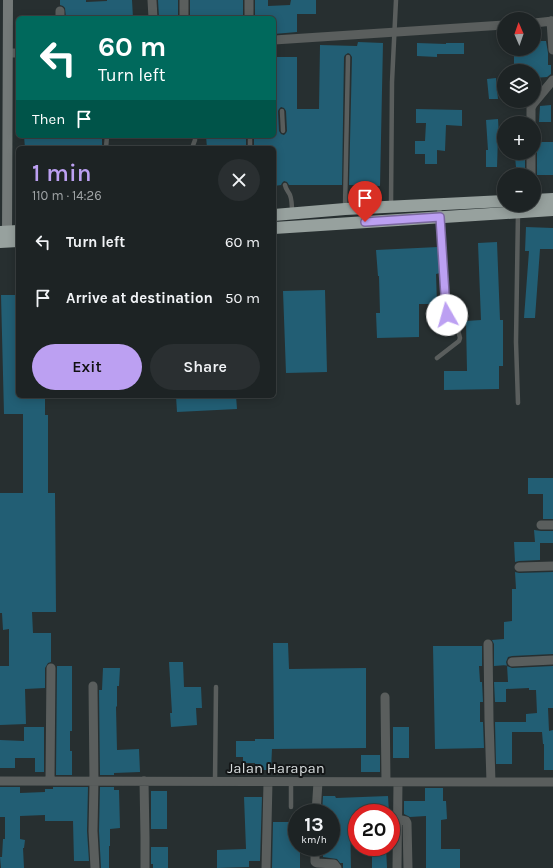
<!DOCTYPE html>
<html lang="en">
<head>
<meta charset="utf-8">
<style>
	body { margin:0; font-family:Karla,sans-serif; background:#2a2f31; color:#f1f3f6; height:100vh; display:flex; flex-direction:column; font-size:15px; white-space:nowrap }
	* { box-sizing:border-box; margin:0 }
	p { font-size:13px; color:#a0a4a6 }
	.icon { flex:none; width:22px; height:22px; fill:none; stroke:currentColor; stroke-width:2; stroke-linecap:round; stroke-linejoin:round }
	.map { position:relative; flex:1; overflow:hidden }
	.sheet { position:absolute; left:16px; top:146px; width:260px; height:252px; display:flex; flex-direction:column; background:#1d2324; border-radius:6px; box-shadow:0 2px 10px #0003,0 0 0 1px #3b4041 }
	.sheet>* { flex:none }
	.top-card { position:absolute; left:16px; top:16px; width:260px; height:122px; border-radius:6px; box-shadow:0 2px 10px #0003,0 0 0 1px #3b4041; background:#00695c; color:#fff; overflow:hidden }
	.needle { width:26px; rotate:358deg }
	.tools { position:absolute; left:497px; top:12px; display:grid; gap:8px }
	.tools a { display:grid; place-items:center; width:44px; height:44px; border-radius:50%; background:#1d2324; box-shadow:0 2px 10px #0003,0 0 0 1px #3b4041; font-size:20px }
	.speed { position:absolute; left:288px; top:804px; display:flex; gap:8px; font-size:20px; font-weight:700; text-align:center }
	.speed>* { display:grid; place-content:center; width:52px; height:52px; border-radius:50%; background:#1d2324; box-shadow:0 2px 10px #0003,0 0 0 1px #3b4041; line-height:1 }
	.speed small { font-size:10px; font-weight:400 }
	.speed .limit { border:6px solid #d22; background:#fff; color:#111 }
	.pin { position:absolute; display:grid; place-items:center; width:34px; height:34px; color:#fff; margin:-41px -17px; border-radius:50% 50% 50% 0; rotate:-45deg; box-shadow:0 0 4px #0007 }
	.pin .icon { rotate:45deg }
	.me { position:absolute; width:44px; margin:-22px; rotate:353deg; stroke-linejoin:round; filter:drop-shadow(0 0 3px #0008) }
	.turn { display:flex; align-items:center; gap:14px; height:84px; padding:0 16px; font-size:18px }
	.turn .icon { width:52px; height:52px; stroke-width:2.5 }
	.turn b { display:block; font-size:28px; line-height:34px }
	.then { display:flex; align-items:center; height:38px; padding:0 16px; background:#0003; gap:8px; font-size:15px }
	.round { display:grid; place-items:center; flex:none; width:42px; height:42px; border-radius:21px; background:#2a2f31 }
	.head { display:flex; align-items:center; justify-content:space-between; height:68px; padding:0 16px }
	h1 { font-size:24px; font-weight:600; line-height:30px; color:#bca0f2 }
	.button { display:flex; gap:8px; margin-top:auto; padding:8px 16px }
	.button a { flex:1; height:46px; border-radius:24px; background:#bca0f2; color:#111; font-size:16px; font-weight:600; line-height:46px; text-align:center }
	.button a+a { background:#2a2f31; color:#f1f3f6 }
	ul { padding:0; list-style:none }
	li { display:flex; align-items:center; gap:12px; height:56px; padding:0 16px }
	li div { flex:1 }
	li b { display:block; font-size:15px }
	li em { font-style:normal }
	.map>svg:first-child { display:block }
	.building { fill:#225e74; fill-rule:evenodd }
	.lines { fill:none; stroke-linecap:round; stroke-linejoin:round }
	.lane { stroke:#5a5e5d; stroke-width:4.5 }
	.street { stroke:#5a5e5d; stroke-width:9 }
	.secondary { stroke:#737978; stroke-width:10 }
	.highway { stroke:#97a19e; stroke-width:12 }
	.route-casing { stroke:#7a689d; stroke-width:10 }
	.route { stroke:#bca0f2; stroke-width:7 }
	.labels { text-anchor:middle; dominant-baseline:central; stroke-width:4; stroke-linejoin:round; paint-order:stroke }
	.street-label { font-size:15px; fill:#d5dadb; stroke:#131617 }
</style>
</head>
<body>
<div class="map">
<svg width="553" height="868" viewBox="0 0 553 868">
	<rect width="100%" height="100%" fill="#272f30"/>
	<!-- building -->
	<path class="building" d="M60,0H86V2L107,1V0H132L133,18H66L65,8L63,6L60,5Z
		M158,0H178V18H159Z
		M190,0H243V18H190Z
		M255,0H268V6L290,5L291,0H316V14H297V32L274,34V18H255Z
		M534,41H546L548,53V65H551V74L547,77L534,78V71H514V49H534Z
		M358,42L383,43L380,186L349,185L352,57L350,54L348,53L345,55L344,57L342,185H289L287,182L284,181L282,183L281,185L274,186V148H254V136H274V57H297V109H319L320,45L357,46ZM281,107L284,108L286,111L287,131L286,133L284,135L281,134L279,131L278,111L279,109Z
		M417,43L446,44V43H464V54H437V57L417,56Z
		M496,78L498,99H489L487,79Z
		M551,105V122H539L540,106Z
		M416,109L462,110V126L446,125L445,151L437,150V164H425V154H415V141H425L426,123H416Z
		M498,119L499,137H498L497,167H486V150H488L486,120Z
		M24,136H102V148H25Z
		M206,136H246V148H207Z
		M536,142H553V175H537V153L536,149Z
		M518,153H525V175H518V167H516L515,157H518Z
		M526,227L553,228V249H540L535,318H524L529,251H525Z
		M497,242L500,320H503V366H499V389L444,390V371H467L466,321L481,320L478,243Z
		M438,247L440,273L436,274L437,304H419V337L377,338L376,313H380L379,276H378L376,250Z
		M325,290L327,372L286,373L283,291Z
		M1,295H18V396H45V415H48V493H55L56,612H32L33,633H51V662L48,663L45,668V688L25,689L26,724L0,725V666H9V629L3,630L2,613H0V493H23V414H4Z
		M176,396H236L237,409L177,412Z
		M528,478H553V519H543V494H528Z
		M534,530L541,531H553V543H540V560L519,561L515,562L514,542H535Z
		M515,572L519,573L553,572V654L512,656L508,657L506,662L507,666L512,668L553,666V708H548L549,731L553,730V770H544V744H543L542,732H512V764H496L495,722H526V714L537,713L536,690H529V688L506,689V702H495L494,682H508L507,665L494,666V644L492,640L504,639V622L512,621V589H516Z
		M273,643H288L289,669L366,668V748L272,749L271,770H254L255,763H243V757H236V741H255V739H274Z
		M433,646H482V666H479L480,682H482L483,702H480V722H483L484,748L435,749Z
		M169,662H183L184,687H201L202,708H196L197,725L171,727L170,713H172Z
		M57,666H72V731H70V751H72V775H56Z
		M103,668H120L119,686H117V706L116,707L117,750L139,749L140,772L114,773V775H100L99,690H102Z
		M24,727H44V772H35V758H15V768H0V740L24,741Z
		M393,727H409V758H393Z
		M361,755H380V772H361Z
		M0,787H20V793L45,792V789H53V787H88L87,831L89,861H74L73,821H45V815L20,816V839L25,840L24,848H23L24,868H1L0,857H2L3,839H5V817H0Z
		M100,787H114V790H119L120,828L110,829V846H109V868H101L99,831Z
		M425,788H443V801H446L447,819L441,820V849H460V868H426V816L410,817L404,814V801H425Z
		M151,791H167V829H151Z
		M323,796H335L336,798L388,796L389,813H357V819H350L351,868H343V863H340L337,859L323,857V847H331V813H322Z
		M244,797H262L260,861H249V867L217,868V850L246,849Z
		M273,822H297V847H300V868H272Z
		M151,847H168V868H153V864H151Z
		M372,847H386L387,868H372Z"/>
	<g class="lines">
		<!-- lane -->
		<path class="lane" d="M282,111L283,131
			M250,136V148
			M106,148L107,136
			M192,148L195,140V136
			M285,185C286,190 288,191 290,195C292,200 292,208 292,213
			M391,205L392,82L396,0
			M345,208L348,57
			M437,358L459,341L460,338L456,322L447,315L446,309L439,205
			M518,403L516,342L518,212
			M215,782L216,687
			M291,782V807"/>
		<!-- street -->
		<path class="street" d="M152,0L153,18
			M184,0V18
			M60,11V18
			M249,18V0
			M551,21L553,50
			M534,23L553,21
			M274,40L504,25
			M8,53H18
			M531,123V108L533,104L553,80
			M531,153V175
			M541,525H553
			M519,567L553,566
			M488,644L489,720L491,782
			M512,662L553,660
			M93,686L94,781L93,831L95,868
			M385,697L386,782
			M0,781L553,782
			M50,781L51,668
			M144,781L145,837V868
			M316,813L318,782
			M397,819L406,821L407,823L408,868
			M315,847V862L317,863L334,864L337,868
			M266,868L268,782
			M397,868L398,782"/>
		<!-- secondary -->
		<path class="secondary" d="M7,238L8,0"/>
		<!-- highway -->
		<path class="highway" d="M534,200L553,199
			M274,215L345,209L504,201
			M274,228L553,210
			M0,232L18,231
			M0,242L18,241"/>
	</g>
	<g class="lines">
		<!-- route casing -->
		<g class="route-casing">
			<path id="route" d="M365,222L440,217L446,310L447,315"/>
		</g>
		<!-- route -->
		<use href="#route" class="route"/>
	</g>
	<g class="labels">
		<!-- street labels -->
		<g class="street-label">
			<text x="276" y="768">Jalan Harapan</text>
		</g>
	</g>
</svg>
<div class="tools">
<a><svg class="needle" viewBox="-14 -14 28 28"><path d="M0-13l5 13h-10z" fill="#e53935"/><path d="M0 13l5-13h-10z" fill="#a0a4a6"/></svg></a>
<a><svg class="icon" aria-label="layers" viewBox="0 0 24 24"><path d="M12 4l9 5-9 5-9-5zM3 14l9 5 9-5"/></svg></a>
<a>+</a>
<a>−</a>
</div>
<div class="speed"><div>13<small>km/h</small></div><div class="limit">20</div></div>
<div class="pin" style="left:365px;top:222px;background:#d93025"><svg class="icon" aria-label="arrive" viewBox="0 0 24 24"><path d="M6 21V4h12l-3 4 3 4H6"/></svg></div>
<svg class="me" style="left:447px;top:315px" viewBox="-20 -20 40 40"><circle r="19" fill="#fff"/><path d="M0-13L10 11 0 6-10 11z" fill="#bca0f2"/></svg>
<div class="top-card">
<div class="turn"><svg class="icon" aria-label="left" viewBox="0 0 24 24"><path d="M17 20v-9H6M10 6l-5 5 5 5"/></svg><div><b>60 m</b>Turn left</div></div>
<div class="then">Then<svg class="icon" aria-label="arrive" viewBox="0 0 24 24"><path d="M6 21V4h12l-3 4 3 4H6"/></svg></div>
</div>
<section class="sheet">
<div class="head"><div><h1>1 min</h1><p>110 m · 14:26</p></div><a class="round"><svg class="icon" aria-label="close" viewBox="0 0 24 24"><path d="M6 6l12 12M18 6L6 18"/></svg></a></div>
<ul>
<li><svg class="icon" aria-label="left" viewBox="0 0 24 24"><path d="M17 20v-9H6M10 6l-5 5 5 5"/></svg><div><b>Turn left</b></div><em>60 m</em></li>
<li><svg class="icon" aria-label="arrive" viewBox="0 0 24 24"><path d="M6 21V4h12l-3 4 3 4H6"/></svg><div><b>Arrive at destination</b></div><em>50 m</em></li>
</ul>
<div class="button"><a>Exit</a><a>Share</a></div>
</section>
</div>
</body>
</html>
